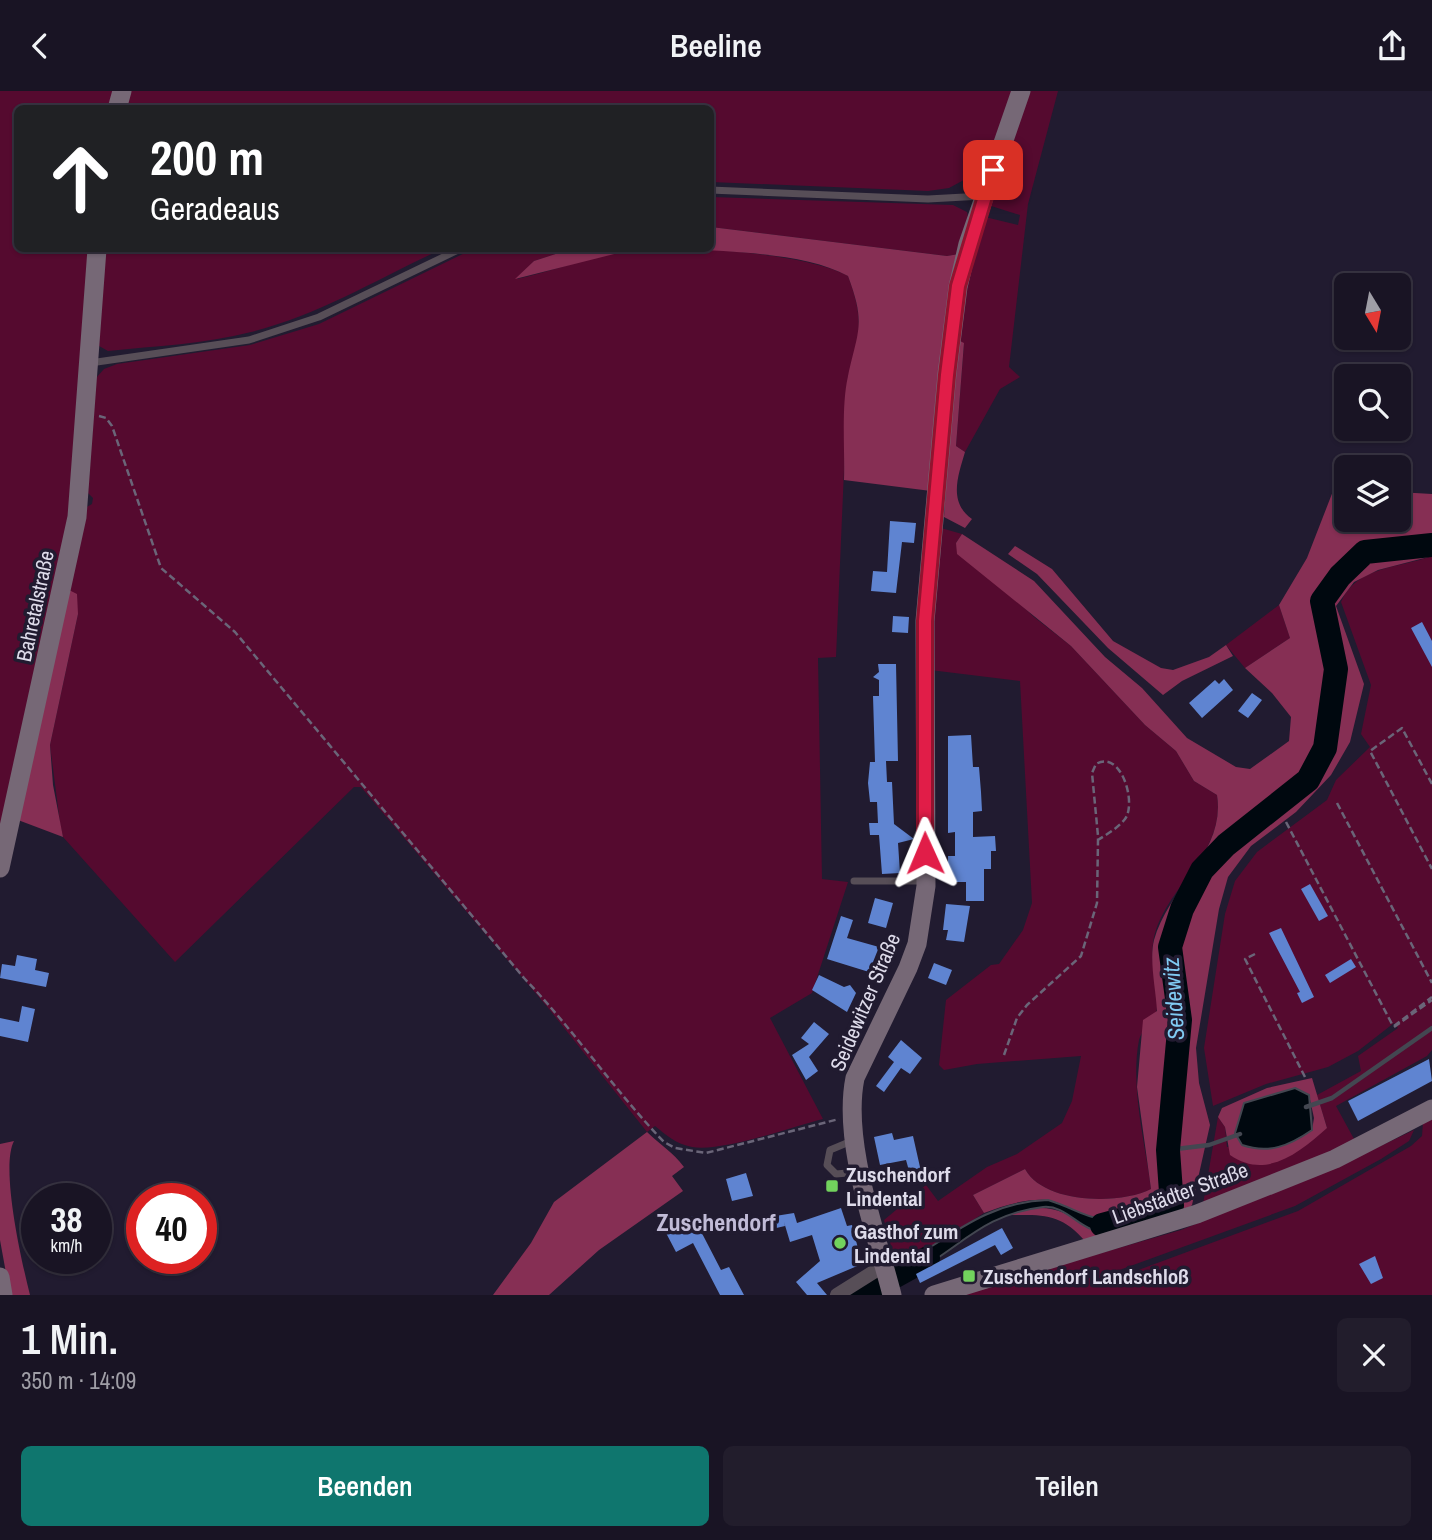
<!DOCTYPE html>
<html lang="de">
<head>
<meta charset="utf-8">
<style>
	body { margin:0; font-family:"Archivo Narrow",sans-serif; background:#221d2c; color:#f1f3f6; height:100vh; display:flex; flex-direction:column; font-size:26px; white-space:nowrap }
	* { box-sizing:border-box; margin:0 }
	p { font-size:23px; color:#9f9ea6 }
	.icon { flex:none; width:38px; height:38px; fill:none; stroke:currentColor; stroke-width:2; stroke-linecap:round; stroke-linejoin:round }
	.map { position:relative; height:1204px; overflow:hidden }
	.side { display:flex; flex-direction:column; background:#191424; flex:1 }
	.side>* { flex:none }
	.top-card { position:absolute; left:14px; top:14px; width:700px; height:147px; border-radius:10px; box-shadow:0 2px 5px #0004,0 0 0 2px #373341; background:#202124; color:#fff; overflow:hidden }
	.needle { width:46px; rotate:170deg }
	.fabs { position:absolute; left:1334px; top:182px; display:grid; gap:14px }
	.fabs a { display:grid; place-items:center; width:77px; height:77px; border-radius:10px; background:#191424; box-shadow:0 2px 5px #0004,0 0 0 2px #373341; font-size:35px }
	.speed { position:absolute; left:21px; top:1092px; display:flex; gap:14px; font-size:35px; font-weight:700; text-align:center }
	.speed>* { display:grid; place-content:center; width:91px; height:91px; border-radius:50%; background:#191424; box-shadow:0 2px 5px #0004,0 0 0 2px #373341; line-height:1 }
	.speed small { font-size:18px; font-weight:400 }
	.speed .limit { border:10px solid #d22; background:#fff; color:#111 }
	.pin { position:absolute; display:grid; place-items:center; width:60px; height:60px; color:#fff; margin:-30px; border-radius:14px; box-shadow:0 4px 10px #0006 }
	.me { position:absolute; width:77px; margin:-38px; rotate:359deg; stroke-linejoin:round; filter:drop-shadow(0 0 5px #0008) }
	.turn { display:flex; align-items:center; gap:24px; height:147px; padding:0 21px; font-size:32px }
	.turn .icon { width:91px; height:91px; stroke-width:2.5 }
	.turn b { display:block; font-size:49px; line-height:60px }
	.round { display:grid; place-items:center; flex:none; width:74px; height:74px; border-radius:10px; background:#221d2c }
	.head { display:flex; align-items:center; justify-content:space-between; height:119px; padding:0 21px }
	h1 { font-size:42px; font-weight:600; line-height:52px }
	.cta { display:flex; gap:14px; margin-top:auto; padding:14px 21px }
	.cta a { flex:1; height:80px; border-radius:10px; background:#0f766e; color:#fff; font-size:28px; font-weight:600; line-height:80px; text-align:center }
	.cta a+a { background:#221d2c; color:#f1f3f6 }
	header { display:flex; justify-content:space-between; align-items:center; height:91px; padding:0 21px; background:#191424; font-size:32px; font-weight:600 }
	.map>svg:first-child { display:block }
	.green { fill:#550a2f }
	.forest { fill:#862f54; fill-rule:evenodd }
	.water { fill:#00080f; stroke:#434751; stroke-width:2 }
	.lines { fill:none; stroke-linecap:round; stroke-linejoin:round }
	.stream { stroke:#434751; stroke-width:4.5 }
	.river { stroke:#00080f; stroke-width:24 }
	.building { fill:#5f84d1 }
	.path { stroke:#6a6578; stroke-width:2.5; stroke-dasharray:7 3.5; stroke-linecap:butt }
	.lane { stroke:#574e57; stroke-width:7 }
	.street { stroke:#574e57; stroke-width:14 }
	.secondary { stroke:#766876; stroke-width:19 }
	.route-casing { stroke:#92132f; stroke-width:18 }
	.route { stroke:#e11d48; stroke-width:12 }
	.poi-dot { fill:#72d25d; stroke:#211b30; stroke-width:2.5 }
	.labels { text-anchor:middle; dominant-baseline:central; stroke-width:7; stroke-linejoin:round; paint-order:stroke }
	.street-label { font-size:21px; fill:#dedbea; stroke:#211b30 }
	.poi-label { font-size:21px; font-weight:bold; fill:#dedbea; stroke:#211b30; text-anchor:start }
	.water-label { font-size:23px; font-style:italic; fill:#81cbf3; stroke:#211b30 }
	.quarter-label { font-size:24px; font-weight:bold; fill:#c1bbd7; stroke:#211b30 }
</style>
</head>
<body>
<header><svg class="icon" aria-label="back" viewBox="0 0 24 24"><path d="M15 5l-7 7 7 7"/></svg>Beeline<svg class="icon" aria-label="share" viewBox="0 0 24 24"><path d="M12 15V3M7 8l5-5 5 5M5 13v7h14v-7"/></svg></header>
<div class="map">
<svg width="1432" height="1204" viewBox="0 0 1432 1204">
	<rect width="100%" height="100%" fill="#211b30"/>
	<!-- green -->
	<path class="green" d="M0,0H117L112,17L18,18V158H92L76,397L0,748Z
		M128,0H1014L991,67L975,83L949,97L928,100L711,91L710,18H123Z
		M1028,0H1058L1028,113L1009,276L1020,286L1000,298L965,361L956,355L964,253L956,248L962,199L985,126L1018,134L1020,124L988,114Z
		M711,106L953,114L967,121L969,131L959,163L947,165L711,136Z
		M103,158H442C379,187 319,224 251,241C205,253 156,255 108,260L99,255Z
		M473,158H571L534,170L517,188C555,180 592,164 631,159C678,153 808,162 848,185C863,224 862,248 848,286L836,566L818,567L822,788L848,791L812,902L770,927L823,1028C791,1036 723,1061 692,1056C676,1053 666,1044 655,1035L647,1041L549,918L361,696H354L175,871L63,746L60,732L50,654L78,523L67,498L85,417L92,413L93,407L88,402L96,287L104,278L117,273L250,254L319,233Z
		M941,437L962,443L956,452L1034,526L1071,555L1145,634L1176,660L1194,690L1217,704C1226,766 1162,796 1153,852C1150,873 1158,896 1157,916C1157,928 1142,937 1139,949C1130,996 1145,1050 1151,1098C1120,1114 1044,1113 1025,1078L973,1104L984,1122L897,1177L884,1129L926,1094L938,1110L987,1076L1017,1063L1062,1032L1072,1010L1081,965L977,973L944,979L939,974L946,909L991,874L999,873L1023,839L1032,812L1020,590L930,579Z
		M1432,465V959L1427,965L1336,1015L1354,1048L1418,1015L1387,1037L1203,1113L1218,1026L1225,1036L1227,1056L1327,1037L1317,1004L1361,980L1358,965L1398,937L1394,932L1358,960L1328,976L1266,993L1213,1015L1204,957L1225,823L1235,790L1257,761L1327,709L1336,689L1370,656L1361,643L1371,594L1341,511C1356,475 1400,477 1432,465Z
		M1279,514L1290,547L1245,577L1226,554Z
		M1432,1025V1204H955L1181,1139L1345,1072L1414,1039L1409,1050L1381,1068L1295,1115L1103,1185L1106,1191L1298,1120L1411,1055L1422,1045L1423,1031Z"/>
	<!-- forest -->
	<path class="forest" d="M711,136L947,165L959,163L931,400L844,389C845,358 841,316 848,285C858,239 866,233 848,185C807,162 733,161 687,158H710Z
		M571,158H662L630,159L515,188L534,170Z
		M956,248L964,252L956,355L965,361C958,385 948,411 972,428L965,437L944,426Z
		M1342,377L1346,378V429H1398V401L1432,403V465L1378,479L1354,491L1336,515L1364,593L1350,651L1331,684L1296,721L1251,755L1228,786L1219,818L1196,957L1199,992L1210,1034L1192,1114L1187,1119L1086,1151C1060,1121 1043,1124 1006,1124C1042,1112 1059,1115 1090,1138L1131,1123C1119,1126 1105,1132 1093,1129C1077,1125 1065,1112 1048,1109C1027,1107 1002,1115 984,1122L973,1104L1025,1078C1044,1113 1120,1114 1151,1098L1137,996L1143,929L1157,920C1156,899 1149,869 1154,849C1169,796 1226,761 1217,704L1194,690L1176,660L1145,634L1071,555L957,463L956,452L962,443L1034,490L1105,566L1142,597L1187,647L1236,676L1250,678L1289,650L1291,626L1272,602L1245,577L1290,547L1279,514L1307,467Z
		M1015,455L1052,478L1113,550L1161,577L1173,579L1209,566L1226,554L1233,565L1182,590L1163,604L1108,557L1037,483L1008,463Z
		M67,498L77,503L78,523L50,654L53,694L63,746L18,729Z
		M1312,987L1327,1037C1299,1062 1266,1089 1230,1064L1225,1036L1218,1026L1222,1017L1267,997ZM1295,997L1309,1004L1314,1027L1312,1039L1242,1054L1235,1042L1244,1012Z
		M647,1041C660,1054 673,1061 684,1076L672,1085L683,1100L599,1159L549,1204H493L531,1152L554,1111Z
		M14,1050C0,1077 22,1172 30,1204H10L0,1149V1053Z"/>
	<!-- water -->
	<path class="water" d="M1295,997L1309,1004L1312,1039C1289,1055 1269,1063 1242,1054L1235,1042L1244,1012Z
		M1048,1109C1087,1121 1089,1135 1131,1122L1133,1130C1121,1133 1104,1142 1091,1138C1075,1132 1063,1114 1043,1116C977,1124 958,1162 902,1187L897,1177C949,1147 985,1111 1048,1109Z"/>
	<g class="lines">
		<!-- stream -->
		<path class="stream" d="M1306,1016L1332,1007L1432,937
			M1168,1059L1209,1054L1240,1043"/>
		<!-- river -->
		<path class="river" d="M1102,1134L1172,1115L1168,1059L1180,929L1170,856L1182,818L1202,779L1226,754L1308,689L1325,657L1336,578L1322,510L1340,485L1365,461L1432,454
			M861,1204L928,1167"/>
	</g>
	<!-- building -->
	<path class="building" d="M890,430L916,432L914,452L902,451L896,502L871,500L873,480L887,481Z
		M893,525L909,526L908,542L892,541Z
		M1422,531L1432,550V576L1411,537Z
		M878,573H896L898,670H886L887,691H892L894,733L914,748L898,752L900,782L882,783L879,744H870L869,732H878L877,711H870L868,692L870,671H875L873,605H879V589L873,586L879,581Z
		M1224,588L1233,599L1202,627L1189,612L1215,589L1219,593Z
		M1252,602L1262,609L1248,627L1238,620Z
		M971,644L973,676H979L981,701L982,720L973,721V746L995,745L996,760H991V778H984V810H966V791H948V765H955V741L948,742V645Z
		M1310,793L1328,825L1319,830L1301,798Z
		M875,807L893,812L886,837L868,832Z
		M946,813L970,815L964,851L946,849L948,839H943Z
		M841,825L853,829L847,847L879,856L869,881L827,868Z
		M1281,837L1314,906L1302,912L1297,902L1300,901L1269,842Z
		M17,864L37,868L35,879L49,882L46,896L0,887L2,873L15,875Z
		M1351,868L1356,876L1330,892L1325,884Z
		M934,872L952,879L946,894L928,887Z
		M819,884L844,896L850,894L856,902L847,921L812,899Z
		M22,915L35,918L28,951L0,945V927L19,931Z
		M814,931L829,943L809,966L818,980L806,989L792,964L809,953L801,947Z
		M901,949L922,967L910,983L901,977L884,1001L876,995L894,971L888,966Z
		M1429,968L1432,990L1358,1030L1348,1010Z
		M892,1042L894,1049L913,1045L922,1085L913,1094L906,1069L880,1074L874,1046Z
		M746,1082L753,1105L732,1110L726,1088Z
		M841,1117L847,1135L852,1134L862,1173L817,1192L827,1204H807L796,1191L820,1170L812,1144L790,1151L784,1131L785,1135L772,1138L769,1126L794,1122L797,1132Z
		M693,1125L721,1179L729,1176L744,1204H720L693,1152L676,1161L665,1140Z
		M1002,1137L1013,1157L1001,1164L995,1154L920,1192L916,1183Z
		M1375,1165L1383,1187L1371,1193L1359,1173Z"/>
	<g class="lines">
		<!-- path -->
		<path class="path" d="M99,325L106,327L112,335L161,477L235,541L524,887C574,939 614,999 664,1051L675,1057L706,1062L839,1028
			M1432,693L1402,637L1370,660L1432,778
			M1337,712L1432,892
			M1286,731L1393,935
			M1255,863L1245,868L1305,986
			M1394,935L1432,906
			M1394,936L1432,909
			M1004,964L1017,927L1027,914L1081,865L1097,812L1098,749V745L1092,682L1096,673C1121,658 1137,712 1125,728C1118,737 1107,743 1098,749"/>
		<!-- lane -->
		<path class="lane" d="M710,99L928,108L983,105
			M90,272L249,249L319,226L460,158
			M854,790H923
			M854,1049L830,1059L827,1074L836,1083L859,1081"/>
		<!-- street -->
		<path class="street" d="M837,1204L883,1175"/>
		<!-- secondary -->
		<path class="secondary" d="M117,18L122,0
			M0,777L77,426L97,158
			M0,1186L3,1204
			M892,1204C876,1141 842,1051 855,987L908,877L917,853L926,795L925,530L947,283L958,196L968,153L1021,0
			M934,1204L1197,1123L1335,1068L1432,1018"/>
	</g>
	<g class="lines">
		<!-- route casing -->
		<g class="route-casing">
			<path id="route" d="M925,762V530L947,284L958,195L993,79"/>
		</g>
		<!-- route -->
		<use href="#route" class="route"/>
	</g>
	<!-- markers -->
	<g class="poi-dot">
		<rect x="825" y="1088" width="14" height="14" rx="3.5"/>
		<circle cx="840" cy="1152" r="7"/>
		<rect x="962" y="1178" width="14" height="14" rx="3.5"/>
	</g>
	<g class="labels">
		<!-- street labels -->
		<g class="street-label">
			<text transform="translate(35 515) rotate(-78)">Bahretalstraße</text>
			<text transform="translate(865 911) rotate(-67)">Seidewitzer Straße</text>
			<text transform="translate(1180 1102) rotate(-20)">Liebstädter Straße</text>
		</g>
		<!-- poi labels -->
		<g class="poi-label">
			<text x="846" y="1083">Zuschendorf<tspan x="846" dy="24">Lindental</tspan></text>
			<text x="854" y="1140">Gasthof zum<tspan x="854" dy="24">Lindental</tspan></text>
			<text x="983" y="1185">Zuschendorf Landschloß</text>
		</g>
		<!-- water labels -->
		<g class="water-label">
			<text transform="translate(1173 908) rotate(-94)">Seidewitz</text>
		</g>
		<!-- quarter labels -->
		<g class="quarter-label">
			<text x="716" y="1131">Zuschendorf</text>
		</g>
	</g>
</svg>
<div class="fabs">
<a><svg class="needle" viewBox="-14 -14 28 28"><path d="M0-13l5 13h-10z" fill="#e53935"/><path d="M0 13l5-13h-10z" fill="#9f9ea6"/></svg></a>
<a><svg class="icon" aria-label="search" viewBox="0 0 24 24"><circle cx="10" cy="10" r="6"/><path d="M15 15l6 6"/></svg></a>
<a><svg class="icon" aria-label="layers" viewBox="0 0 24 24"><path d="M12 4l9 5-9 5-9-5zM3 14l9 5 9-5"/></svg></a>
</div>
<div class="speed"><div>38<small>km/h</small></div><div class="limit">40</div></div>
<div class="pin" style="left:993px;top:79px;background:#d93025"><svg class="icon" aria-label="arrive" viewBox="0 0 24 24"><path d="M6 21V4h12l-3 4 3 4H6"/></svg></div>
<svg class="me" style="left:925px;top:762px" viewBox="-20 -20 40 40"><path d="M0-17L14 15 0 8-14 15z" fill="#e11d48" stroke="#fff" stroke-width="4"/></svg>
<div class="top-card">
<div class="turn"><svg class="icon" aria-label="ahead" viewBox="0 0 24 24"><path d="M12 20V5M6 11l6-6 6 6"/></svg><div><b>200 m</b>Geradeaus</div></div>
</div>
</div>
<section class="side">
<div class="head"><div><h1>1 Min.</h1><p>350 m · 14:09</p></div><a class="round"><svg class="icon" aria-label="close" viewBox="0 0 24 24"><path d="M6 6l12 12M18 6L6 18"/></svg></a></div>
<div class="cta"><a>Beenden</a><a>Teilen</a></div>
</section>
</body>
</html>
